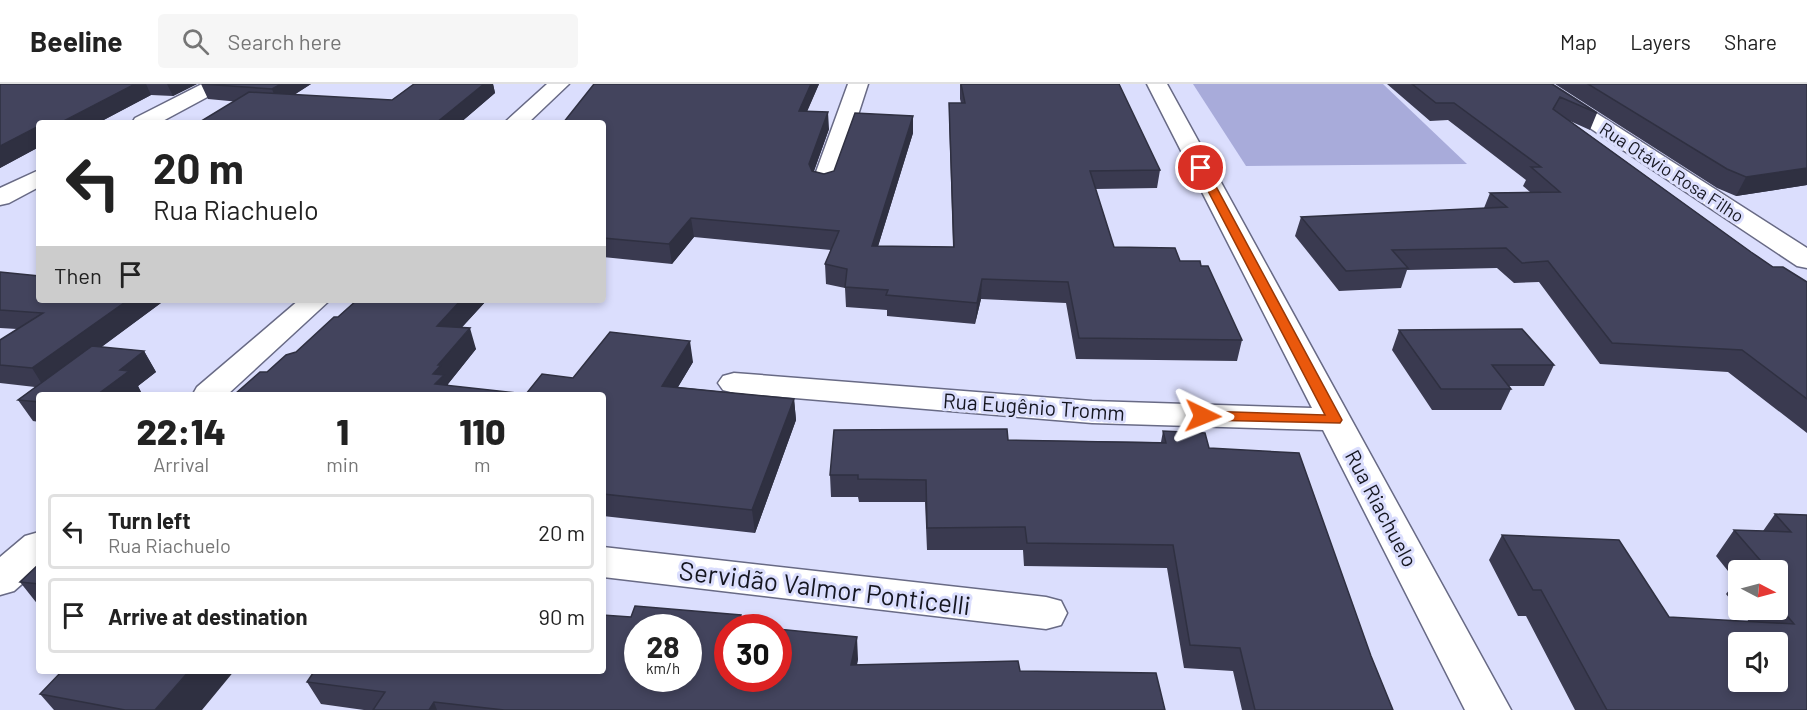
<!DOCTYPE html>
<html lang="en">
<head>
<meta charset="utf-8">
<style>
	body { margin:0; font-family:Barlow,sans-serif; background:#f6f6f6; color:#222; height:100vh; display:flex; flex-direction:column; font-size:22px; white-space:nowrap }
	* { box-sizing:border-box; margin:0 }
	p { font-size:20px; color:#767676 }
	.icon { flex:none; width:33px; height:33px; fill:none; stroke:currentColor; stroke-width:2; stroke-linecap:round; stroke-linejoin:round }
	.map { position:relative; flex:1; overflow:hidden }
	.details { position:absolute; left:36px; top:308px; width:570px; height:282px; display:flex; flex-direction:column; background:#fff; border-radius:6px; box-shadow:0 3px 9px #0003 }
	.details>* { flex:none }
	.top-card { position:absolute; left:36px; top:36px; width:570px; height:183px; border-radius:6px; box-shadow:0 3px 9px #0003; background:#fff; color:#222; overflow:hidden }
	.needle { width:39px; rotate:96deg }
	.buttons { position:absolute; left:1728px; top:476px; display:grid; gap:12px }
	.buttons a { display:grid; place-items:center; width:60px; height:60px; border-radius:6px; background:#fff; box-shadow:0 3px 9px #0003; font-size:30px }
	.speed { position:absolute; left:624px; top:530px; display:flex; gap:12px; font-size:30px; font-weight:700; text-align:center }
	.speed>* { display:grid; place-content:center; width:78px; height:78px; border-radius:50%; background:#fff; box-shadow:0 3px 9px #0003; line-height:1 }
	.speed small { font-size:15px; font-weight:400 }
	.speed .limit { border:9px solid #d22; background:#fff; color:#111 }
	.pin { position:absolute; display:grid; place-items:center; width:51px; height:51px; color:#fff; margin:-26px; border:3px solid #fff; border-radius:50%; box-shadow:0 2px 6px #0007 }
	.me { position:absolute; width:66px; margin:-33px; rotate:92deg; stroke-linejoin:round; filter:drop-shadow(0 0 4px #0008) }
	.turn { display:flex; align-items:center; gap:21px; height:126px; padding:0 18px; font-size:27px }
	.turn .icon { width:78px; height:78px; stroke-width:2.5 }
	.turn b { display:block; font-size:42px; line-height:51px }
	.then { display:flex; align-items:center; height:57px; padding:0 18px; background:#0003; gap:12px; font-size:22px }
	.eta { display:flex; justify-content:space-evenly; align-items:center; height:102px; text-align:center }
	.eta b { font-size:36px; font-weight:800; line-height:42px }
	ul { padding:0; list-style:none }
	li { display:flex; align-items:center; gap:18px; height:75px; margin:0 12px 9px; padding:0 6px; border:3px solid #e0e0e0; border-radius:6px }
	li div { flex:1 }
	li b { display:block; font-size:22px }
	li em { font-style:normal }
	header { display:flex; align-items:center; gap:36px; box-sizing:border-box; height:84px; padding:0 30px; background:#fff; border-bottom:2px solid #e0e0e0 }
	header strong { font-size:28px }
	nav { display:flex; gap:33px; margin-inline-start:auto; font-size:21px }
	.search { width:420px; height:54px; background:#f6f6f6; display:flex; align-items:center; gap:15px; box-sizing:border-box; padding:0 21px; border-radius:6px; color:#767676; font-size:22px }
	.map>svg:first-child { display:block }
	.green { fill:#a8abda }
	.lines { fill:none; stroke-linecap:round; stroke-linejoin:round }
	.street-casing { stroke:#686a85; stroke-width:3 }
	.street { fill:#fff; fill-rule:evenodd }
	.wall { fill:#3a3a50 }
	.shaded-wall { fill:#2f3041 }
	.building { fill:#43445d; stroke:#2f3041; stroke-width:1.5; fill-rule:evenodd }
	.route { fill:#ea580c; stroke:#983908; stroke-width:1.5 }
	.labels { text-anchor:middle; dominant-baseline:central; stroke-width:6; stroke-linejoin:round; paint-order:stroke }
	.far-street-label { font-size:18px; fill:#151620; stroke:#dbdefd }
	.street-label { font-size:21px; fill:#151620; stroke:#dbdefd }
	.near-street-label { font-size:26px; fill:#151620; stroke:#dbdefd }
</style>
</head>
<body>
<header>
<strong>Beeline</strong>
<div class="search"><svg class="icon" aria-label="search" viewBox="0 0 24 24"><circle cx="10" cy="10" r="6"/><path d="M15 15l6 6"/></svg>Search here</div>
<nav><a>Map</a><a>Layers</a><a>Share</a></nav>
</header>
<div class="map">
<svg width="1807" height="626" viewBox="0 0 1807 626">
	<rect width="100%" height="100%" fill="#dbdefd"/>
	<!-- green -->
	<path class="green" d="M1193,0H1383L1467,80L1246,82Z"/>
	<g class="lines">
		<!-- street casing -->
		<g class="street-casing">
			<path id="street" d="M202,0H227L224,4L159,39H132L135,34Z
				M547,0H569L528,39H504Z
				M848,0H868L836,99L833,104L824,106L815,104L812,99Z
				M1147,0H1167L1511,626H1465L1323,346L1092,339L734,309L723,306L718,299L723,292L734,289L1092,317L1312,324Z
				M1527,0H1551L1807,164V184L1797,182L1530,4Z
				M39,86V103L9,119L0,121V104Z
				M299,216H330L228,310H193L197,303Z
				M39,448V485L14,507L0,511V473L25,452Z
				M603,463L1046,513L1061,517L1067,529L1061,541L1046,545L603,493Z"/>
		</g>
		<!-- street -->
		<use href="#street" class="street"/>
	</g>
	<!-- wall -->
	<path class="wall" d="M0,0H197L173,12L151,11L98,39H39V63L0,84Z
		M201,0H311L294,11L392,16L414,0H493L495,9L460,39L208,15Z
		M594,0H819L807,27L829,45L814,87L824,90L834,87L913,32V49L878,162L953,163L949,35V19H961L960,15V0L1160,86L1157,104L1095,105L1114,163L1180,177L1201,182L1242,256L1237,277L1076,275L1066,219L981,215L975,240L887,232V226L846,223L845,204L826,200L825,180L831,166L694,153L672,180L603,173V39Z
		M1387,0H1552L1597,29L1590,46L1570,37L1751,168L1773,183L1807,198V349L1728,288L1600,280L1539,198L1514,199L1497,184L1407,186L1401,204L1339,207L1295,152L1301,133L1484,124L1490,109L1530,108L1523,102L1526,96L1448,36L1430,37Z
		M1555,0H1807V101L1736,112L1717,104Z
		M0,188L39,216H165L101,263L144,267L156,288L138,302L141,308L138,310H39V338L33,337L18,316L35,303L0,299V256L17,245L0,244Z
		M357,216H487L461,244L476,265L448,300V302L526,310L573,294L693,278L678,303L794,315L796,336L755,449L603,432V310H235L296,268L338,233Z
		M1399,246L1554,281L1544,302H1509L1511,305L1501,326H1432L1392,266Z
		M1163,347L1209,364L1371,572L1393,626H1242L1233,587L1184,584L1167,484L1024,482L1023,466H927L925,418H859L858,413H831L830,391L1008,356L1161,358Z
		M1775,430L1807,431V626H1575L1526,532H1518L1489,476L1502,451L1669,533L1749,538L1739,525H1778V486H1738V525L1726,510L1736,497L1716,472L1734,446L1763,447Z
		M39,480V522L20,498Z
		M742,542L858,575L857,581L1020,587L1165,626H364L321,620L307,598Z
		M40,610L202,626H54Z"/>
	<!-- shaded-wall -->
	<path class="shaded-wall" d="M135,0H146L151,11L98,39H60Z
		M167,0H197L173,12Z
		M281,0H311L278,21L272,5Z
		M484,0H493L495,9L460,39H436Z
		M811,0H819L800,44L799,27Z
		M828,28L829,45L810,98L809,80Z
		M913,32V49L872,182V162Z
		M39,42V63L0,84V62Z
		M1807,84V101L1736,112L1746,93Z
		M691,134L694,153L672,180L669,160Z
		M982,195L981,215L975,240L977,219Z
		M128,216H165L45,305L32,284Z
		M461,216H487L444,263L437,242Z
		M470,244L476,265L448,300L449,303L435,300L433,290L438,281Z
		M690,257L693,278L666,323L662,302Z
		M144,267L156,288L138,302L141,308L138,310H98L120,286Z
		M794,315L796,336L755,449L752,426Z
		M741,531L742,543L738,541Z
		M857,553L858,575L852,604L851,581Z
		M190,586H235L202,626H155Z
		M434,618L437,626H429Z"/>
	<!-- building -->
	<path class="building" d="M0,0H135L60,39H39V42L0,62Z
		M202,0H281L272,5Z
		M414,0H484L436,39H198L249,8L392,16Z
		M594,0H811L799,27L828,28L809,80L812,87L824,90L834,87L855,29L913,32L872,162L954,163L949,19H965L961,0H1119L1160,86L1090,87L1114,163L1175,164L1180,177H1200L1201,182H1208L1242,256L1079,254L1068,198L982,195L977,219L886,211L888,206L845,203L847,185L825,180L839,147L691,134L669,160L603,154V39H563Z
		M1412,0H1552L1597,29L1560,13L1553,25L1751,168L1773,183H1783L1807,198V315L1742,266L1612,259L1548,177L1522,179L1506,164L1392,166L1408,184L1346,187L1301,133L1507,123L1490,109L1560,108L1531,83H1541L1454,19H1436Z
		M1588,0H1807V84L1746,93L1727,85Z
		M0,188L39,192V216H128L32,284L0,281V256L43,229L0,226Z
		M357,216H461L437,242L470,244L438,281H441L433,290L444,291L435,300L526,310L542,290L573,294L610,248L690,257L662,302L794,315L752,426L603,410V310H235L260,288H267L286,271L296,268L334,233H338Z
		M1522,245L1554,281H1492L1511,305H1441L1399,246Z
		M92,262L144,267L120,286L129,287L98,310H39V318L18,316Z
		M1007,345L1008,356L1166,359L1163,347L1205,349L1209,364L1299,369L1371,572L1393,626H1255L1240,564L1190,561L1173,461L1027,459L1025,443L927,444L926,396L858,395V391H830L834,346Z
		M1775,430L1807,431V626H1607L1541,506H1533L1502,451L1619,456L1669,533L1794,540L1778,521V486H1747L1746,484H1767L1734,446L1791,448ZM1738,558H1778V597H1738Z
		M39,480V500L20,498Z
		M635,522L741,531L738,541L755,543H728V594H778V545L857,553L851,581L1018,577L1020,587L1156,589L1165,626H504L434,618L429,626H373L385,608L307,598L315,586H603V531L631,533ZM638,543H688V594H638Z
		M63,586H190L155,626H125L40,610Z"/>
	<!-- route -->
	<path class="route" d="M1198,82L1206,84L1342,336L1340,339L1203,336L1196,332L1203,327L1325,331L1196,84Z"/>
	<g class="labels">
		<!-- far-street labels -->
		<g class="far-street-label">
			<text transform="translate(1672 88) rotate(33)">Rua Otávio Rosa Filho</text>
		</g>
		<!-- street labels -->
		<g class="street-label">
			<text transform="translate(1034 322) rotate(4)">Rua Eugênio Tromm</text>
			<text transform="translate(1382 424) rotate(62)">Rua Riachuelo</text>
		</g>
		<!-- near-street labels -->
		<g class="near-street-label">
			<text transform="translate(825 503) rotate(7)">Servidão Valmor Ponticelli</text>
		</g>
	</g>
</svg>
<div class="buttons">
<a><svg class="needle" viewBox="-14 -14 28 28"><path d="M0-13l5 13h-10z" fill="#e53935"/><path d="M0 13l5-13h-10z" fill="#767676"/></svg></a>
<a><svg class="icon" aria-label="sound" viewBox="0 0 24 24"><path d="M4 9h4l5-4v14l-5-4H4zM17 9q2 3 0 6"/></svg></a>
</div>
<div class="speed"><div>28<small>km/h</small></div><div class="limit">30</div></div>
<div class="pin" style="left:1201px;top:84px;background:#d93025"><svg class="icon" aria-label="arrive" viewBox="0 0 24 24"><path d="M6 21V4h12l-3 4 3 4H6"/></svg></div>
<svg class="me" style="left:1203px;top:332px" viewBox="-20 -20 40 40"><path d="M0-17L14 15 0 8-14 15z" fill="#ea580c" stroke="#fff" stroke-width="4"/></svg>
<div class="top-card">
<div class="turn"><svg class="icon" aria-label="left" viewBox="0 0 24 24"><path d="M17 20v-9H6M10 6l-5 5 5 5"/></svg><div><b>20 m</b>Rua Riachuelo</div></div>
<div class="then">Then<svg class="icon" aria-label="arrive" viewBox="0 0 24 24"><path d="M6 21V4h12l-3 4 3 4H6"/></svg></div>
</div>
<section class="details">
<div class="eta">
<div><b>22:14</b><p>Arrival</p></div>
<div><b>1</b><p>min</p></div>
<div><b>110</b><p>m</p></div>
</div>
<ul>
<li><svg class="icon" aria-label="left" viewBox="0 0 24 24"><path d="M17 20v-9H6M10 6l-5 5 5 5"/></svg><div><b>Turn left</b><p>Rua Riachuelo</p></div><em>20 m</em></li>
<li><svg class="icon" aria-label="arrive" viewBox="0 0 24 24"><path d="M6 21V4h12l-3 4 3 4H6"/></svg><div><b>Arrive at destination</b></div><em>90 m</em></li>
</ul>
</section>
</div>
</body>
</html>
